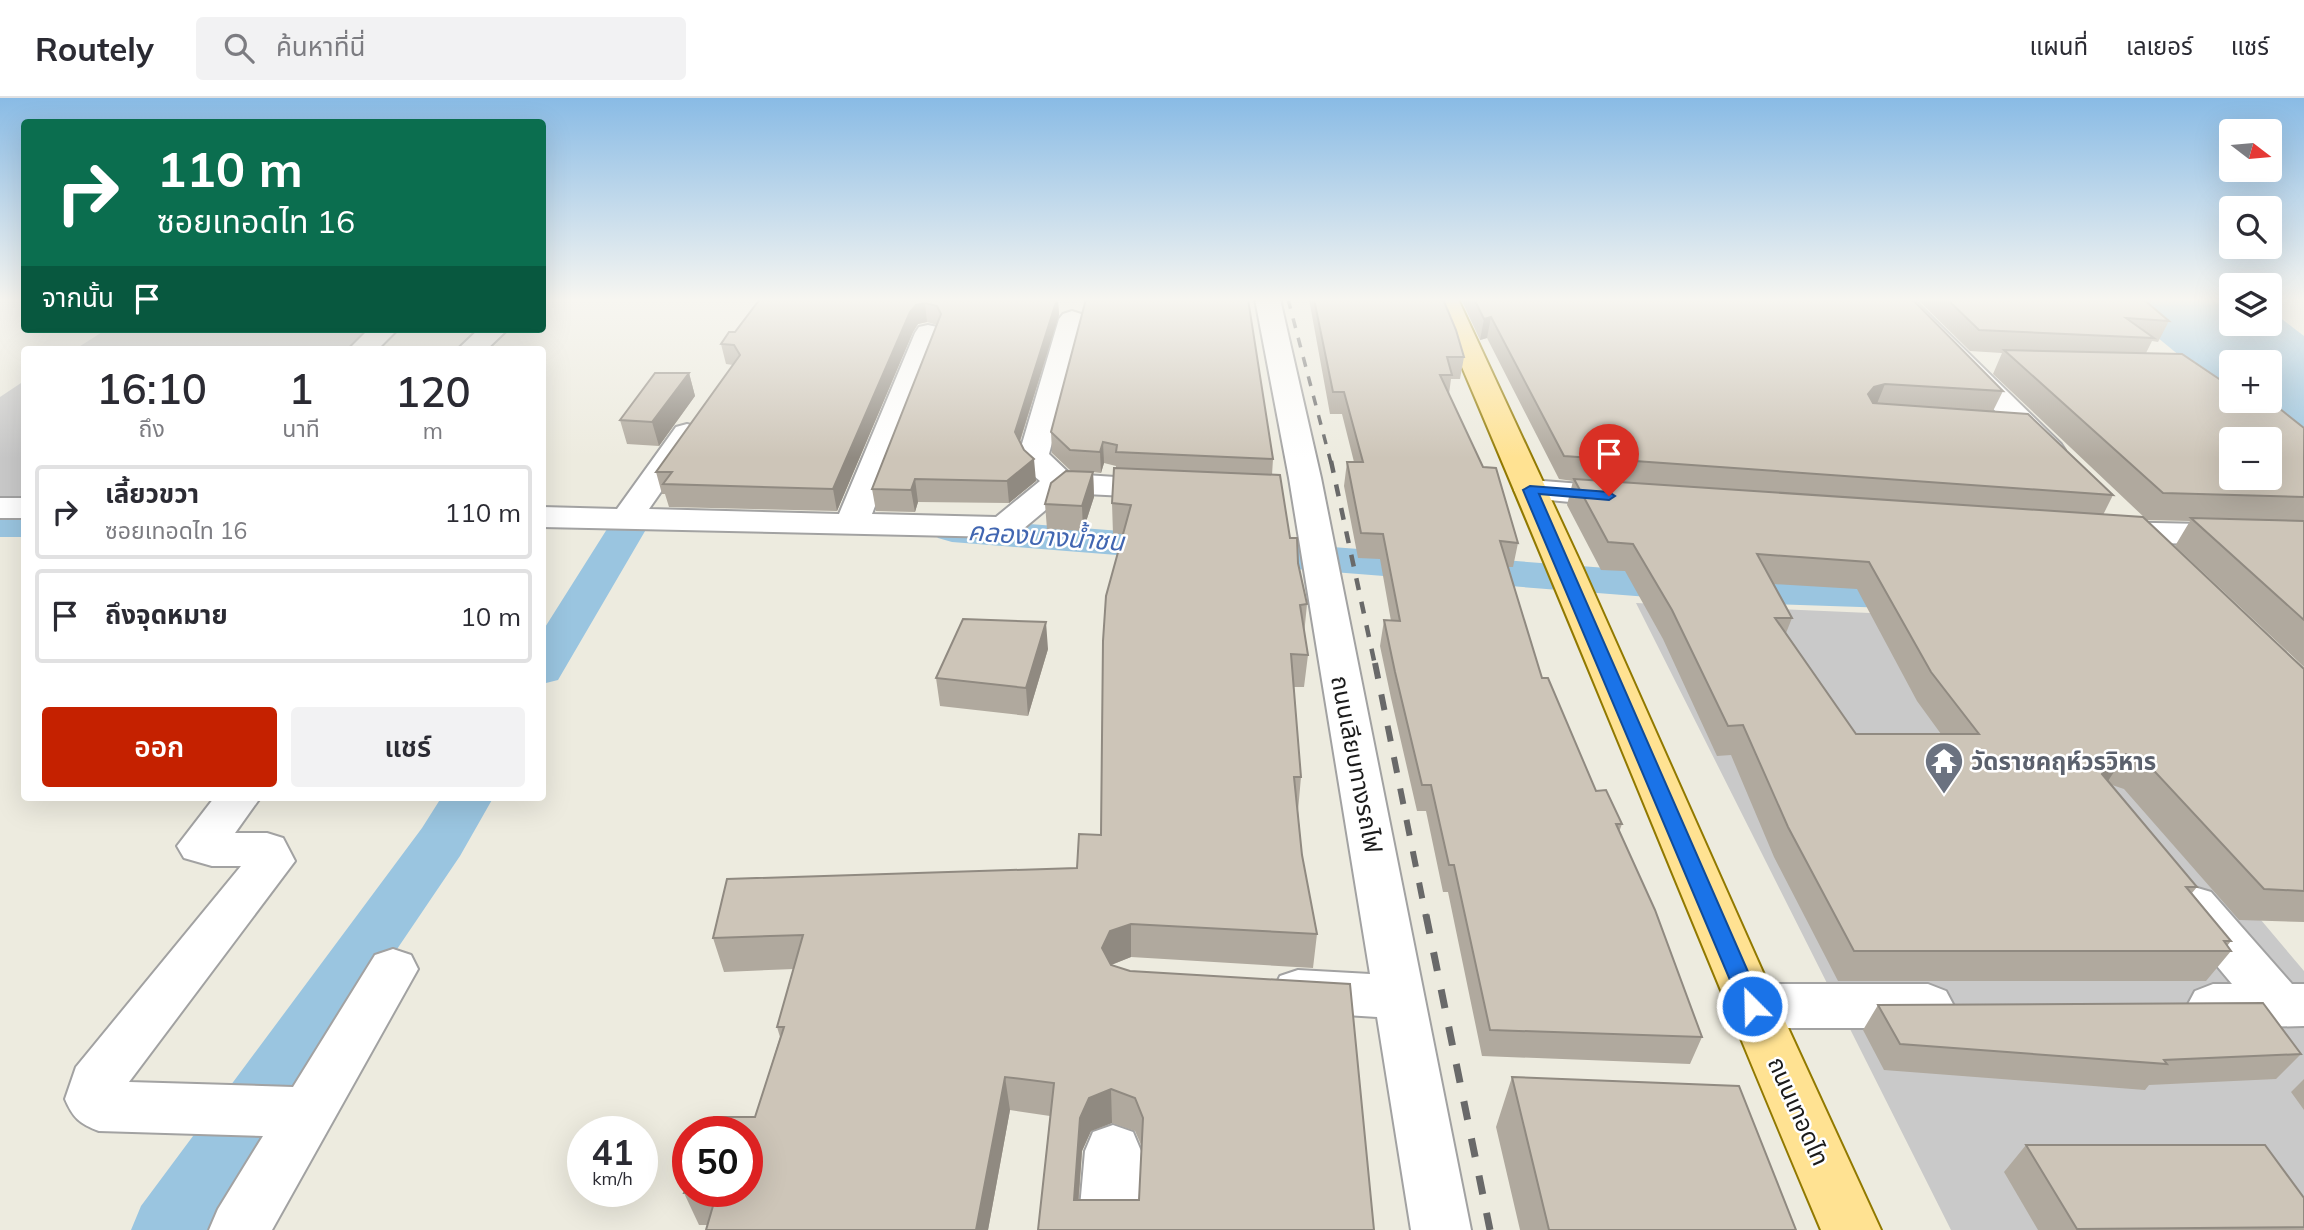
<!DOCTYPE html>
<html lang="th">
<head>
<meta charset="utf-8">
<style>
	body { margin:0; font-family:Mulish,"Noto Sans Thai",sans-serif; background:#f2f2f3; color:#2b2b33; height:100vh; display:flex; flex-direction:column; font-size:26px; white-space:nowrap }
	* { box-sizing:border-box; margin:0 }
	p { font-size:23px; color:#7c7c81 }
	.icon { flex:none; width:38px; height:38px; fill:none; stroke:currentColor; stroke-width:2; stroke-linecap:round; stroke-linejoin:round }
	.map { position:relative; flex:1; overflow:hidden }
	.sheet { position:absolute; left:21px; top:248px; width:525px; height:455px; display:flex; flex-direction:column; background:#fff; border-radius:7px; box-shadow:0 7px 28px #0002 }
	.sheet>* { flex:none }
	.guide { position:absolute; left:21px; top:21px; width:525px; height:214px; border-radius:7px; box-shadow:0 7px 28px #0002; background:#0b6e4f; color:#fff; overflow:hidden }
	.needle { width:46px; rotate:106deg }
	.buttons { position:absolute; left:2219px; top:21px; display:grid; gap:14px }
	.buttons a { display:grid; place-items:center; width:63px; height:63px; border-radius:7px; background:#fff; box-shadow:0 7px 28px #0002; font-size:35px }
	.speed { position:absolute; left:567px; top:1018px; display:flex; gap:14px; font-size:35px; font-weight:700; text-align:center }
	.speed>* { display:grid; place-content:center; width:91px; height:91px; border-radius:50%; background:#fff; box-shadow:0 7px 28px #0002; line-height:1 }
	.speed small { font-size:18px; font-weight:400 }
	.speed .limit { border:10px solid #d22; background:#fff; color:#111 }
	.pin { position:absolute; display:grid; place-items:center; width:60px; height:60px; color:#fff; margin:-72px -30px; border-radius:50% 50% 50% 0; rotate:-45deg; box-shadow:0 0 7px #0007 }
	.pin .icon { rotate:45deg }
	.me { position:absolute; width:77px; margin:-38px; rotate:337deg; stroke-linejoin:round; filter:drop-shadow(0 0 5px #0008) }
	.turn { display:flex; align-items:center; gap:24px; height:147px; padding:0 21px; font-size:32px }
	.turn .icon { width:91px; height:91px; stroke-width:2.5 }
	.turn b { display:block; font-size:49px; line-height:60px }
	.then { display:flex; align-items:center; height:66px; padding:0 21px; background:#0003; gap:14px; font-size:26px }
	.eta { display:flex; justify-content:space-evenly; align-items:center; height:119px; text-align:center }
	.eta b { font-size:42px; font-weight:600; line-height:49px }
	.button { display:flex; gap:14px; margin-top:auto; padding:14px 21px }
	.button a { flex:1; height:80px; border-radius:7px; background:#c52100; color:#fff; font-size:28px; font-weight:600; line-height:80px; text-align:center }
	.button a+a { background:#f2f2f3; color:#2b2b33 }
	ul { padding:0; list-style:none }
	li { display:flex; align-items:center; gap:21px; height:94px; margin:0 14px 10px; padding:0 7px; border:4px solid #e1e1e2; border-radius:7px }
	li div { flex:1 }
	li b { display:block; font-size:26px }
	li em { font-style:normal }
	header { display:flex; align-items:center; gap:42px; box-sizing:border-box; height:98px; padding:0 35px; background:#fff; border-bottom:2px solid #e1e1e2 }
	header strong { font-size:33px }
	nav { display:flex; gap:38px; margin-inline-start:auto; font-size:24px }
	.search { width:490px; height:63px; background:#f2f2f3; display:flex; align-items:center; gap:18px; box-sizing:border-box; padding:0 24px; border-radius:7px; color:#7c7c81; font-size:26px }
	.map>svg:first-child { display:block }
	.religious { fill:#c9c9c9 }
	.water { fill:#9ac5e0 }
	.lines { fill:none; stroke-linecap:round; stroke-linejoin:round }
	.canal { fill:#9ac5e0; fill-rule:evenodd }
	.minor-casing { stroke:#a2a2a2; stroke-width:4 }
	.major-casing { stroke:#917900; stroke-width:4 }
	.minor { fill:#fff; fill-rule:evenodd }
	.major { fill:#ffe292; fill-rule:evenodd }
	.rail-far3 { stroke:#696969; stroke-width:3.5; stroke-dasharray:10 10; stroke-linecap:butt }
	.rail-far2 { stroke:#696969; stroke-width:4.5; stroke-dasharray:12 12; stroke-linecap:butt }
	.rail-far1 { stroke:#696969; stroke-width:6; stroke-dasharray:16 16; stroke-linecap:butt }
	.rail { stroke:#696969; stroke-width:7; stroke-dasharray:19 19; stroke-linecap:butt }
	.wall { fill:#b0a99e; fill-rule:evenodd }
	.shaded-wall { fill:#908a81 }
	.building { fill:#cdc5b8; stroke:#908a81; stroke-width:2; fill-rule:evenodd }
	.route { fill:#1a73e8; stroke:#114b97; stroke-width:2 }
	.labels { text-anchor:middle; dominant-baseline:central; stroke-width:5; stroke-linejoin:round; paint-order:stroke }
	.worship-label { font-size:24px; font-weight:bold; fill:#5b616d; stroke:#fff; text-anchor:start }
	.street-label { font-size:24px; fill:#1b1b1b; stroke:#fff }
	.water-label { font-size:26px; font-style:italic; fill:#4166b1; stroke:#fff }
</style>
</head>
<body>
<header>
<strong>Routely</strong>
<div class="search"><svg class="icon" aria-label="search" viewBox="0 0 24 24"><circle cx="10" cy="10" r="6"/><path d="M15 15l6 6"/></svg>ค้นหาที่นี่</div>
<nav><a>แผนที่</a><a>เลเยอร์</a><a>แชร์</a></nav>
</header>
<div class="map">
<svg width="2304" height="1132" viewBox="0 0 2304 1132">
	<rect width="100%" height="100%" fill="#edebdf"/>
	<!-- religious -->
	<path class="religious" d="M107,231H386L362,252H74Z
		M24,283V401L0,400V299Z
		M1636,505L2007,521L2304,873V1132H1951Z"/>
	<!-- water -->
	<path class="water" d="M2222,201L2231,209V226H2270V217L2278,218L2304,238V361L2234,303H2270V264H2231V300L2112,202Z"/>
	<g class="lines">
		<!-- canal -->
		<path class="canal" d="M0,415H24V439H0Z
			M628,416L642,420L648,428L558,582L542,586V534L614,420Z
			M952,420L1712,478L1920,485L1935,489L1941,498L1935,507L1920,511L1712,504L952,444L938,440L932,432L938,424Z
			M441,700H493L460,758L207,1132H131L141,1108L422,730Z"/>
		<!-- minor casing -->
		<g class="minor-casing">
			<path id="minor" d="M1255,201H1280L1321,380L1471,1132H1411L1377,919L1298,914L1280,908L1273,893L1280,878L1298,872L1370,876L1289,380Z
				M1886,201H1913L2061,346L2065,352L2061,358L2050,361L2039,358Z
				M1072,213L1081,216L1085,221L1049,356L1070,376L1176,383L1181,390L1176,397L1165,400L1066,395L1023,431L1001,439L542,429V409L617,411L676,329L687,326L698,329L702,335L649,411L839,416L915,235L919,229L928,227L937,229L941,235L872,416L996,419L1040,383L1028,373L1019,356L1059,221L1063,216Z
				M369,231H398L377,252H348Z
				M479,231H508L486,252H457Z
				M1530,382L1621,389L1632,392L1637,399L1632,406L1621,409L1519,399L1514,392L1519,385Z
				M0,400H24V420H0Z
				M2107,424L2304,428V448L2107,444L2095,441L2090,434L2095,427Z
				M214,700H260L235,735H267L283,740L295,763L129,984L293,989L375,857L393,851L411,857L418,871L272,1132H209L218,1111L263,1038L99,1033C80,1026 73,1020 65,1001L76,969L241,768H212L184,760L177,748Z
				M2194,789L2211,794L2292,886H2304V928L2213,930L2195,923L2187,908L2195,893L2213,886H2232L2177,820L2170,807L2177,794Z
				M1752,886H1928L1946,893L1954,908L1946,923L1928,930H1752L1734,923L1726,908L1734,893Z
				M1113,1027L1133,1034L1141,1053L1138,1132H1078L1085,1053L1093,1034Z"/>
		</g>
		<!-- major casing -->
		<g class="major-casing">
			<path id="major" d="M1433,201H1458L1582,468L1778,908L1881,1132H1821C1690,822 1566,510 1433,201Z"/>
		</g>
		<!-- minor -->
		<use href="#minor" class="minor"/>
		<!-- major -->
		<use href="#major" class="major"/>
		<!-- rail-far3 -->
		<path class="rail-far3" d="M1288,201L1331,365"/>
		<!-- rail-far2 -->
		<path class="rail-far2" d="M1331,363L1375,567"/>
		<!-- rail-far1 -->
		<path class="rail-far1" d="M1375,565L1426,819"/>
		<!-- rail -->
		<path class="rail" d="M1426,817L1490,1132"/>
	</g>
	<!-- wall -->
	<path class="wall" d="M760,201H1058L1059,217L1020,344L1036,383L1009,405L918,404L915,414L876,413L872,391L937,227L927,224L918,226L913,234L837,413L669,409L665,396H662L656,374L733,267L726,266L721,246L735,234Z
		M1309,201H1443L1464,259L1460,281H1451L1449,296L1518,445L1513,469H1508L1542,580L1596,693L1622,726L1619,734L1702,939L1690,966L1482,958L1448,794H1443L1426,713H1417L1391,600L1380,548L1384,522L1391,523L1380,461L1358,460L1344,388L1347,364H1354L1342,316H1330Z
		M1461,201H1912L2003,293L1993,313L2113,397L2103,417L2304,571V824L2239,822L2124,691L2112,687L2197,789L2192,795L2231,843L2227,848L2231,853L2206,883H1838L1774,759L1731,657L1717,658L1663,541L1625,473L1601,472L1567,407L1573,383L1559,381L1487,240L1480,242ZM1773,486L1857,491L1917,603L1941,636H1856L1786,535L1792,520Z
		M1917,201H2143L2169,223L2158,244L2152,243L2146,255L2304,330V569L2175,448L2190,423L2147,422L1993,276L2002,255L1970,253Z
		M689,275L695,298L659,348L627,346L620,322Z
		M1051,334L1273,361L1272,377L1298,465L1307,506L1304,537L1308,557L1304,589H1294L1301,679L1298,713L1302,757L1317,836L1313,870L1131,859L1111,867L1374,1132H1038L1050,1018L1010,1012L988,1132H706L708,1127H699L684,1095L755,1019L780,939L777,929L794,871L724,874L713,840L1077,770L1101,737L1123,436H1113L1112,405L1116,368L1104,365L1101,375L1093,374L1094,399L1083,433L1047,431L1045,406L1071,373L1052,355ZM1112,1025L1135,1033L1142,1049L1139,1102H1079L1082,1053L1091,1033Z
		M1048,551L1028,618L940,608L936,580Z
		M1878,907L2301,956L2276,981L2149,987L2145,992L1884,972L1863,932Z
		M1512,979L1796,1132H1520L1496,1029Z
		M2304,981V1012L2291,994Z
		M2026,1047L2304,1100V1132H2038L2004,1074Z"/>
	<!-- shaded-wall -->
	<path class="shaded-wall" d="M1057,201H1058L1059,217L1016,355L1015,334Z
		M925,205L927,224L918,226L913,234L837,413L833,391L910,214L916,207Z
		M1491,219L1487,240L1480,242L1484,221Z
		M689,275L695,298L659,348L652,324Z
		M1885,286L1876,308L1865,311L1868,296L1874,289Z
		M1103,344L1104,365L1101,375L1100,354Z
		M1034,361L1036,383L1009,405L1007,383Z
		M1093,374L1094,399L1083,433L1082,408Z
		M915,381L918,404L915,414L911,392Z
		M1046,524L1048,551L1028,618L1026,590Z
		M2126,656L2106,686L2090,692L2109,662Z
		M1131,826V859L1111,867L1102,850L1110,833Z
		M1005,979L1010,1012L988,1132H976Z
		M1111,991L1112,1025L1091,1033L1082,1053L1076,1132L1074,1102L1080,1020L1089,1000Z"/>
	<!-- building -->
	<path class="building" d="M760,201H1057L1015,334L1024,352L1034,361L1007,383L915,381L911,392L872,391L941,216L937,208L925,205L916,207L910,214L833,391L663,386L672,374H656L740,257L734,247L721,246L729,234H735Z
		M1086,201H1248L1273,361L1116,354L1117,347L1103,344L1100,354L1070,352L1051,334Z
		M1314,201H1443L1456,232L1464,259H1447L1452,277H1440L1483,369L1496,370L1518,445L1500,443L1542,580H1548L1596,693L1606,692L1622,726H1616L1655,812L1702,939L1490,932L1454,767H1449L1431,687H1422L1395,574L1384,522L1400,523L1383,436L1361,435L1347,364H1363L1344,294H1333Z
		M1474,201H1912L2003,293L1885,286L1874,289L1868,296L1873,305L2028,316L2113,397L1564,358L1491,219L1484,221Z
		M1947,201H2143L2169,223L2126,220L2154,240L1979,232Z
		M2004,252L2182,256L2231,289V303H2251L2256,307H2275L2304,330V399L2163,395ZM2231,341H2270V380H2231Z
		M655,275H689L652,324L620,322Z
		M1114,370L1280,377L1290,440H1297L1298,465L1307,506L1300,507L1308,557L1291,556L1301,679H1294L1302,757L1317,836L1131,826L1110,833L1102,850L1111,867L1130,873L1350,886L1374,1132H1038L1054,985L1005,979L976,1132H706L717,1094L684,1095L688,1086V1094H747V1034H708L714,1019H755L784,929H777L803,837L713,840L727,781L1077,770L1079,736L1101,737L1103,543L1106,498L1131,407L1112,405ZM1111,991L1135,1000L1143,1020L1139,1102H1074L1080,1020L1089,1000Z
		M1066,373L1093,374L1082,408L1045,406L1051,385Z
		M1574,381L2143,419L2304,571V793L2264,791L2144,662L2126,656L2109,662L2102,676L2197,789H2186L2231,843H2224L2231,853H1854L1788,729L1743,627L1728,628L1672,512L1633,446L1608,444ZM1757,456L1869,464L1931,574L1979,636H1856L1775,520H1792Z
		M2191,420L2304,423V522Z
		M963,521L1046,524L1026,590L936,580Z
		M2263,905L2301,956L2164,962L2167,966L1900,946L1878,907Z
		M1512,979L1739,988L1796,1132H1549Z
		M2026,1047H2265L2304,1100V1129L2077,1131Z"/>
	<!-- sky -->
	<linearGradient id="sky" x2="0" y2="1"><stop stop-color="#89bbe5"/><stop offset="0.56" stop-color="#f7f6f1"/><stop offset="1" stop-color="#f7f6f1" stop-opacity="0"/></linearGradient>
	<rect width="2304" height="360" fill="url(#sky)"/>
	<!-- route -->
	<path class="route" d="M1530,388L1609,394L1615,398L1609,402L1539,396L1763,908L1759,914L1752,917L1744,914L1741,908L1523,392Z"/>
	<!-- icons -->
	<defs>
		<g id="temple-pin" transform="scale(2.0125)"><path d="M0 17L-7.5 6A9.5 9.5 0 1 1 7.5 6Z" fill="#6b7280" stroke="#fff"/><path d="M0-6L5-2H3V0L6.5 2.5H4V6H1.5V3h-3V6H-4V2.5H-6.5L-3 0V-2H-5Z" fill="#fff"/></g>
	</defs>
	<g fill-rule="evenodd">
		<use href="#temple-pin" x="1944" y="663"/>
	</g>
	<g class="labels">
		<!-- worship labels -->
		<g class="worship-label">
			<text x="1971" y="663">วัดราชคฤห์วรวิหาร</text>
		</g>
		<!-- street labels -->
		<g class="street-label">
			<text transform="translate(1357 666) rotate(79)">ถนนเลียบทางรถไฟ</text>
			<text transform="translate(1799 1013) rotate(66)">ถนนเทอดไท</text>
		</g>
		<!-- water labels -->
		<g class="water-label">
			<text transform="translate(1046 438) rotate(4)">คลองบางน้ำชน</text>
		</g>
	</g>
</svg>
<div class="buttons">
<a><svg class="needle" viewBox="-14 -14 28 28"><path d="M0-13l5 13h-10z" fill="#e53935"/><path d="M0 13l5-13h-10z" fill="#7c7c81"/></svg></a>
<a><svg class="icon" aria-label="search" viewBox="0 0 24 24"><circle cx="10" cy="10" r="6"/><path d="M15 15l6 6"/></svg></a>
<a><svg class="icon" aria-label="layers" viewBox="0 0 24 24"><path d="M12 4l9 5-9 5-9-5zM3 14l9 5 9-5"/></svg></a>
<a>+</a>
<a>−</a>
</div>
<div class="speed"><div>41<small>km/h</small></div><div class="limit">50</div></div>
<div class="pin" style="left:1609px;top:398px;background:#d93025"><svg class="icon" aria-label="arrive" viewBox="0 0 24 24"><path d="M6 21V4h12l-3 4 3 4H6"/></svg></div>
<svg class="me" style="left:1752px;top:908px" viewBox="-20 -20 40 40"><circle r="17" fill="#1a73e8" stroke="#fff" stroke-width="3"/><path d="M0-11L8 9 0 5-8 9z" fill="#fff"/></svg>
<div class="guide">
<div class="turn"><svg class="icon" aria-label="right" viewBox="0 0 24 24"><path d="M7 20v-9h11M14 6l5 5-5 5"/></svg><div><b>110 m</b>ซอยเทอดไท 16</div></div>
<div class="then">จากนั้น<svg class="icon" aria-label="arrive" viewBox="0 0 24 24"><path d="M6 21V4h12l-3 4 3 4H6"/></svg></div>
</div>
<section class="sheet">
<div class="eta">
<div><b>16:10</b><p>ถึง</p></div>
<div><b>1</b><p>นาที</p></div>
<div><b>120</b><p>m</p></div>
</div>
<ul>
<li><svg class="icon" aria-label="right" viewBox="0 0 24 24"><path d="M7 20v-9h11M14 6l5 5-5 5"/></svg><div><b>เลี้ยวขวา</b><p>ซอยเทอดไท 16</p></div><em>110 m</em></li>
<li><svg class="icon" aria-label="arrive" viewBox="0 0 24 24"><path d="M6 21V4h12l-3 4 3 4H6"/></svg><div><b>ถึงจุดหมาย</b></div><em>10 m</em></li>
</ul>
<div class="button"><a>ออก</a><a>แชร์</a></div>
</section>
</div>
</body>
</html>
